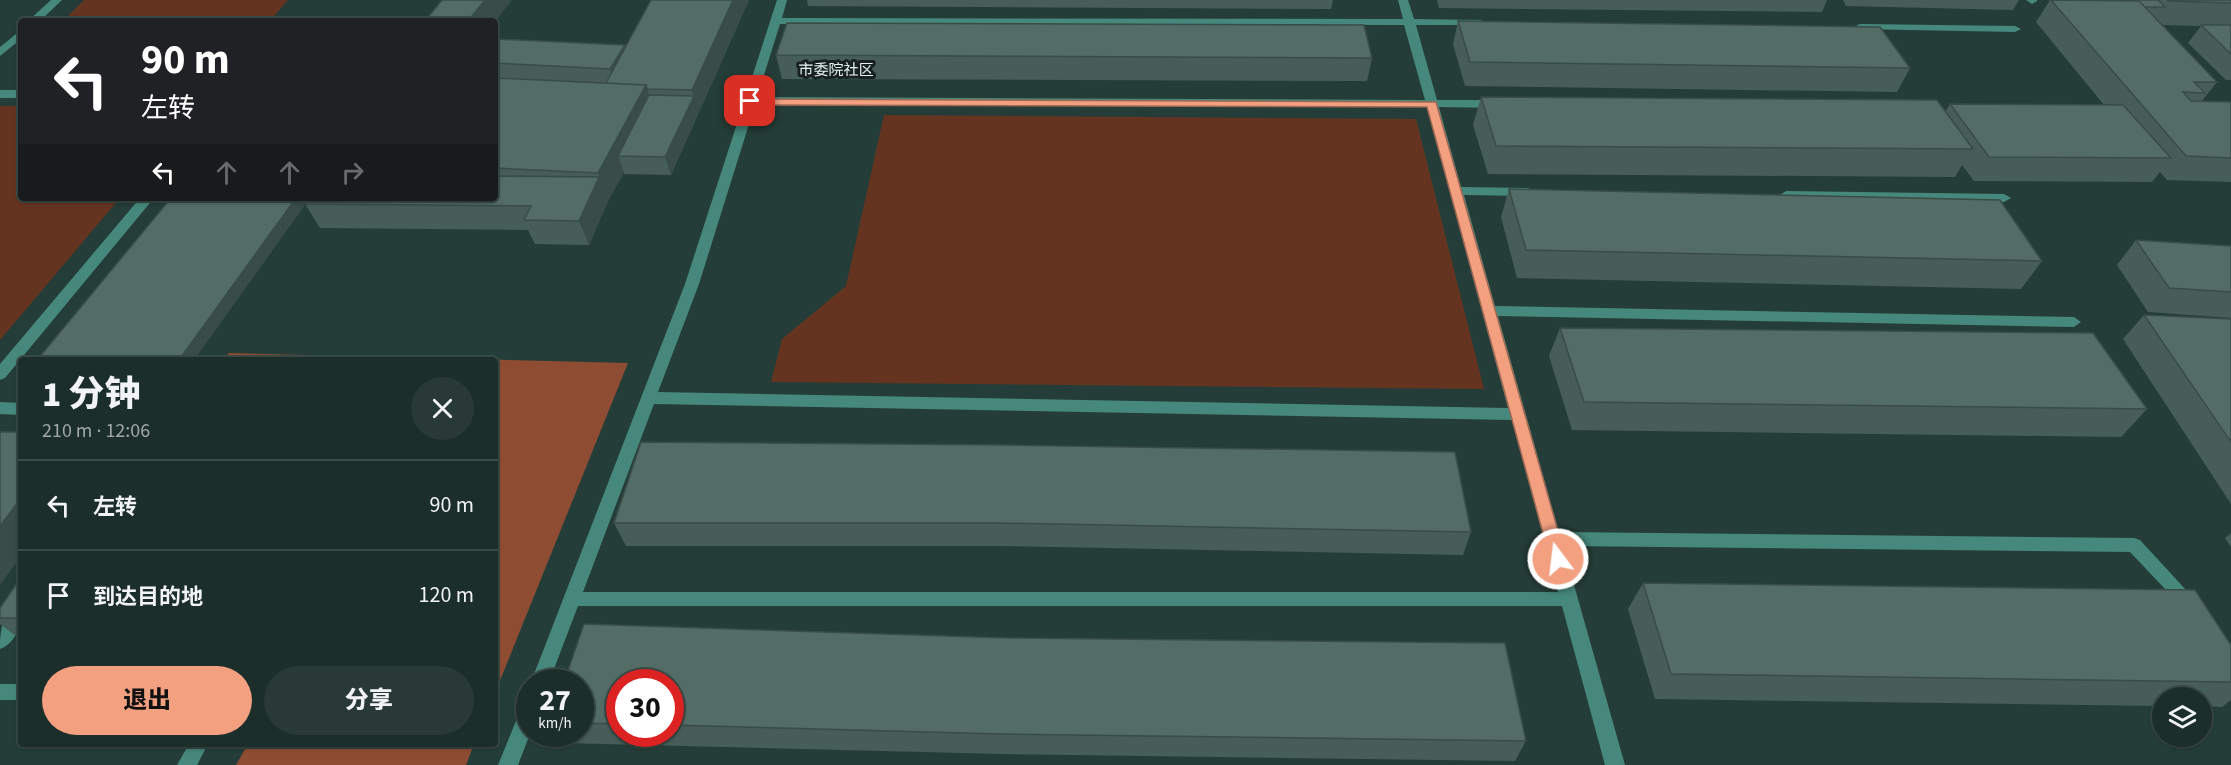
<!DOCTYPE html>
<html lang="zh">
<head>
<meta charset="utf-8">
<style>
	body { margin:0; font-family:"Source Sans 3","Noto Sans SC",sans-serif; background:#293a36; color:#f1f3f6; height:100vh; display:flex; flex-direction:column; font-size:22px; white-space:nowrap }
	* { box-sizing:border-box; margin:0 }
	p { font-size:20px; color:#a0a8a8 }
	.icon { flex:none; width:33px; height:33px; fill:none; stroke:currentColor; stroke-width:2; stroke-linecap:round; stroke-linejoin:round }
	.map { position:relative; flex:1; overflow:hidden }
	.side { position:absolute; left:18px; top:357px; width:480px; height:390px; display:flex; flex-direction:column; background:#1c2e2a; border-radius:6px; box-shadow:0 2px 4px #0004,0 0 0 2px #3a4a47 }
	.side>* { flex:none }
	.hud { position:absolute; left:18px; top:18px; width:480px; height:183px; border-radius:6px; box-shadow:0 2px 4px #0004,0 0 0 2px #3a4a47; background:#202124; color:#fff; overflow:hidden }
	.buttons { position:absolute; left:2152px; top:687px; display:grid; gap:12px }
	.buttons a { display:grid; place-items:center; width:60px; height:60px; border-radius:50%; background:#1c2e2a; box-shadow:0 2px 4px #0004,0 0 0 2px #3a4a47; font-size:30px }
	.speed { position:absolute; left:516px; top:669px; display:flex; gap:12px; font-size:30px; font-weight:700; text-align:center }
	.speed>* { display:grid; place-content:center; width:78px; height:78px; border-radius:50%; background:#1c2e2a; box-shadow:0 2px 4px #0004,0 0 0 2px #3a4a47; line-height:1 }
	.speed small { font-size:15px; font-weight:400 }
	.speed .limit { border:9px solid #d22; background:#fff; color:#111 }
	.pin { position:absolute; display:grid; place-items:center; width:51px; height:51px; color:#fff; margin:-26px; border-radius:12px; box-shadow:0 3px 9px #0006 }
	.me { position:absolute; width:66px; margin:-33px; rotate:345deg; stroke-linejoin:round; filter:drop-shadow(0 0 4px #0008) }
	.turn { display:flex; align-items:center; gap:21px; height:126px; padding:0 24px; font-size:27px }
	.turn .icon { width:78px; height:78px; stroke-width:2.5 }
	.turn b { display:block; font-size:42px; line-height:51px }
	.lanes { display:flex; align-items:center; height:57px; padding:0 24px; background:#0003; justify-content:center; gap:30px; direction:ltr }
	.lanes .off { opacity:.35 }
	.round { display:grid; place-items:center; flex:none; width:63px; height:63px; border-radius:32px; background:#293a36 }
	.headline { display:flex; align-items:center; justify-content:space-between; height:102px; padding:0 24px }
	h1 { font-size:36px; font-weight:800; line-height:45px }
	.action { display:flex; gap:12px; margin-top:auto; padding:12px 24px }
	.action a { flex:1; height:69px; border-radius:36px; background:#f2a080; color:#111; font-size:24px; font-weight:800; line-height:69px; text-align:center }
	.action a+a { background:#293a36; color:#f1f3f6 }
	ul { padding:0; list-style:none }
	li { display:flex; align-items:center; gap:18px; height:90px; padding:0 24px; border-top:2px solid #3a4a47 }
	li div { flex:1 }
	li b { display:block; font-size:22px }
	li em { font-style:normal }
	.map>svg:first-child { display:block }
	.green { fill:#643421 }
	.forest { fill:#8e4d32 }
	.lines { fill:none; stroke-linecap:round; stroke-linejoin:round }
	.minor { fill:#46887b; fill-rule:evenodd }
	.wall { fill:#475d58; fill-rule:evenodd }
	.shaded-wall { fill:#3a4c47 }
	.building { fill:#536c66; stroke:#3a4c47; stroke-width:1.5 }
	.route { fill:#f2a080; stroke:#9d6853; stroke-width:1.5 }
	.labels { text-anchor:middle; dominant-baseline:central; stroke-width:6; stroke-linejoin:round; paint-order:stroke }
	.far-quarter-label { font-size:15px; fill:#e4f2ef; stroke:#17211f }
</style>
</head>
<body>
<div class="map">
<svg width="2231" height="765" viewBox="0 0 2231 765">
	<rect width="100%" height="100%" fill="#253d38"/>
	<!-- green -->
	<path class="green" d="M84,0H288L270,21H63Z
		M0,106H21V198H120L0,340Z
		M884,115L1416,119L1484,389L771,382L782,339L846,286Z"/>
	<!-- forest -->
	<path class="forest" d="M229,353L628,363L495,693V360H224Z
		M248,744H474L466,765H236Z"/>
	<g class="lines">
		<!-- minor -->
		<path class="minor" d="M51,0H62L40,21H28Z
			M777,0H787L782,18L1403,19L1398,0H1408L1414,19L1481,20L1483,22L1477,25H1416L1437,100H1497L1503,104L1497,108L1439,107L1461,187L1528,188L1534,192L1528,196L1464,195L1495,306L2074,317L2081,322L2074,327L1498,316L1559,532L2134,538L2140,540L2199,604L2196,609L2190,612L2184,609L2130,552L1563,546L1625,765H1605L1562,606H578L549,682H531L685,284ZM780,24L1404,25L1425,100L757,97ZM755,105L1427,107L1508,408L658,392L699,284ZM654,404L1512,420L1558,592H583Z
			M2026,0H2037V1L2032,4Z
			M1861,24L2015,26L2021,29L2015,32L1857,29V25Z
			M21,30V39L0,56V47Z
			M0,90H21V98H0Z
			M1786,191L2004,194L2011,198L2004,202L1781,198L1780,195Z
			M140,198H154L5,378L0,380V364Z
			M0,402L21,403V415L0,414Z
			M21,603C21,620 19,642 0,649C0,632 2,610 21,603Z
			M0,684H21V700H0Z
			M530,702V734L518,765H498L523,704Z
			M189,744H208L197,765H177Z"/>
	</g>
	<!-- wall -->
	<path class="wall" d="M651,0H749L671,175L624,174V172L608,201L589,245L535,244L528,230L320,228L305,204L495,198V39L625,47Z
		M807,0H1333L1331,9L808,6Z
		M1437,0H1827L1822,12L1439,8Z
		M1843,0H2019L2013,10L1846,6Z
		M2050,0H2231V80H2226L2188,43L2201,26L2162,25L2217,82L2202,101L2231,102V182L2167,180L2160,172L2152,182L1974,181L1962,165L1955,177L1488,174L1473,125L1481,97L1945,112L1950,104L2104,105L2036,22Z
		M1458,21L1910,68L1897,92L1465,86L1453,44Z
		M776,55L1372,58L1367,81L782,79Z
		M1509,189L2042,261L2021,289L1517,278L1501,217Z
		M2136,240L2231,246V318L2148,312L2117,265Z
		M2144,315L2231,319V504L2123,339Z
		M1560,328L2147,409L2121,437L1572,430L1549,356Z
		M641,442L1471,532L1463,555L1001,546H626L614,523Z
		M2231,533V547L2225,538Z
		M21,577V640L0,624V608Z
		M1643,583L2231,645V700L2222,707L2202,706V698H2163V706L1655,699L1628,609Z
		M584,624L1008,638L1505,643L1526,741L1515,761L1003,754L564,743L557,734H580V682H564ZM620,682H670V734H620Z"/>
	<!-- shaded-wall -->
	<path class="shaded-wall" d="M485,0H512L495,22V21H468Z
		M733,0H749L671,175L665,157L694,96L692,90Z
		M625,45L632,68L617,88L610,69Z
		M646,85L655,113L618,156L624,172L608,201L589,245L579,221L599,177L598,173Z
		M296,198H310L194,360H179Z
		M21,498V556L0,585V526Z"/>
	<!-- building -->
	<path class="building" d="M442,0H485L468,21H425Z
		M651,0H733L692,90L647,89L646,85L606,83Z
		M2051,0L2139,1L2217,82H2194L2205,93L2183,92L2191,101L2231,102V158L2186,156Z
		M2096,0H2158L2165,7H2145L2139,1Z
		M2167,0H2231V3L2169,1Z
		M1458,21L1880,27L1910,68L1470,62Z
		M787,23L1364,25L1372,58L776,55Z
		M2201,25H2231V54Z
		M495,39L625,45L610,69L495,63Z
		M495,78L646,85L598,173L495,168Z
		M649,95L694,96L665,157L618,156Z
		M1481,97L1937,100L1973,149L1496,146Z
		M1950,104L2123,105L2171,158L1989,157Z
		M495,176L599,177L579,221L524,220L531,206L305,204L309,198H495Z
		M1509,189L2000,200L2042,261L1526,250Z
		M171,198H296L179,360H37Z
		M2136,240L2231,246V292L2169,288Z
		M2144,315L2231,319V442Z
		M1560,328L2093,333L2147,409L1584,402Z
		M0,432H21V498L0,526Z
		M641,442L1006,445L1455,452L1471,532L998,523H614Z
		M21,577V618H0V608Z
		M1643,583L2195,590L2231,645V682L1671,674Z
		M584,624L1008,638L1505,643L1526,741L1000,734L670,725V682H620V724L580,723V682H564Z"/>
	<!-- route -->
	<path class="route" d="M746,99L1436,102L1566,559L1563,563H1552L1550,559L1427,107L750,105L746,104Z"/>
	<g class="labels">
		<!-- far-quarter labels -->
		<g class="far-quarter-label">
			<text x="836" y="70">市委院社区</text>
		</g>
	</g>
</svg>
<div class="buttons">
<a><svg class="icon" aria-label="layers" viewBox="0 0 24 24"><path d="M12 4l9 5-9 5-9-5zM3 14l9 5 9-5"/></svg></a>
</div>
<div class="speed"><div>27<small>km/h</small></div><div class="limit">30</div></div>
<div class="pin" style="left:750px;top:101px;background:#d93025"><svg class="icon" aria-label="arrive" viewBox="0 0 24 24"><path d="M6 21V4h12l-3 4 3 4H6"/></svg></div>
<svg class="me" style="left:1558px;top:559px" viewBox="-20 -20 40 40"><circle r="17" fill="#f2a080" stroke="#fff" stroke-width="3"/><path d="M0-11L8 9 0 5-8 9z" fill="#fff"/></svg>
<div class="hud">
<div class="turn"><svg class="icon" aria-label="left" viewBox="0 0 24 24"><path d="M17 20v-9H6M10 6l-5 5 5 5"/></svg><div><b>90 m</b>左转</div></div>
<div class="lanes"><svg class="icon" aria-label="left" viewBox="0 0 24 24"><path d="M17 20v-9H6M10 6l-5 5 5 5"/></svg><svg class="icon off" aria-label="ahead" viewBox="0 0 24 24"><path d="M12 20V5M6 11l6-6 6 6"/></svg><svg class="icon off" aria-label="ahead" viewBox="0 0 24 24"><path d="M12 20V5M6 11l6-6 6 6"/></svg><svg class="icon off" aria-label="right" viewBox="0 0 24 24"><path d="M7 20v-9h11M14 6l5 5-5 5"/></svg></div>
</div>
<section class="side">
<div class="headline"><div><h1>1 分钟</h1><p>210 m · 12:06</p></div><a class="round"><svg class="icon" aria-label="close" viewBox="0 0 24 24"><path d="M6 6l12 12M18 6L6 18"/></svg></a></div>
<ul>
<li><svg class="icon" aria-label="left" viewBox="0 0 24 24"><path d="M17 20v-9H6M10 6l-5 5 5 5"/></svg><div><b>左转</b></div><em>90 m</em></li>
<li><svg class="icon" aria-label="arrive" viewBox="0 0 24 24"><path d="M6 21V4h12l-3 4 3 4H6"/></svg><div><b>到达目的地</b></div><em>120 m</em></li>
</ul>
<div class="action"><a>退出</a><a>分享</a></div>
</section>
</div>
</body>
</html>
